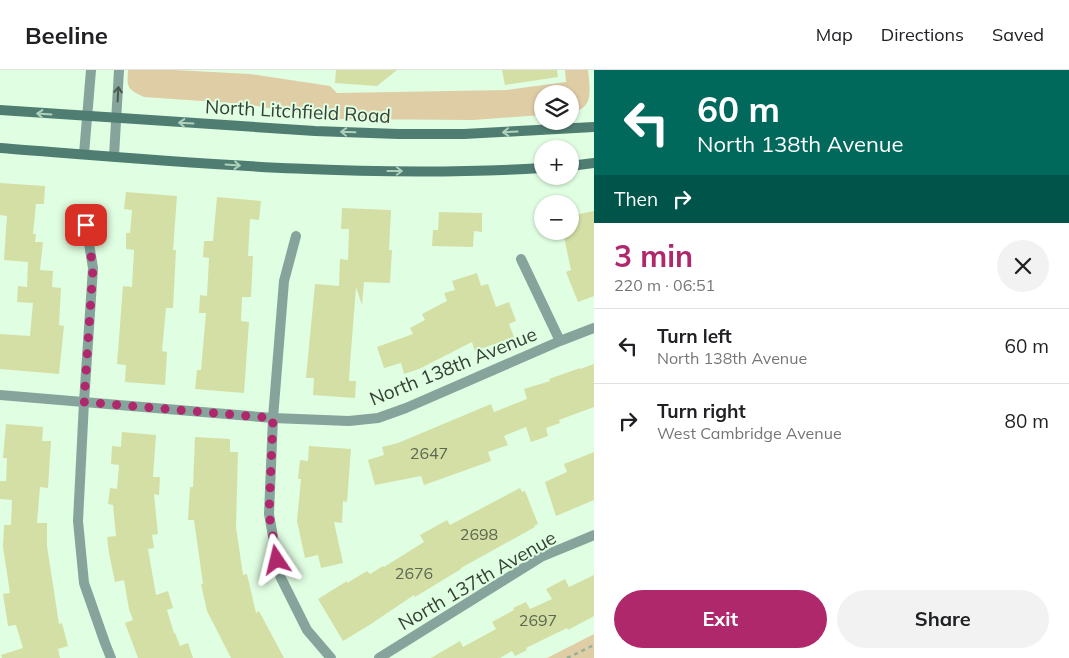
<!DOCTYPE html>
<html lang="en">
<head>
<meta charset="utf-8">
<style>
	body { margin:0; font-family:Mulish,sans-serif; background:#f2f2f2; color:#202124; height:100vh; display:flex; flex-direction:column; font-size:19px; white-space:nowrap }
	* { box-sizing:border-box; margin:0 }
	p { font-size:16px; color:#757577 }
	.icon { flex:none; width:28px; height:28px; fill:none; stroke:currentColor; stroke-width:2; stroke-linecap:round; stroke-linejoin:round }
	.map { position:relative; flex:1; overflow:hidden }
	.drawer { display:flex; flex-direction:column; background:#fff; width:475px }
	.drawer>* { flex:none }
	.banner { background:#00695c; color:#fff; overflow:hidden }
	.buttons { position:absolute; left:534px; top:15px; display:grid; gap:10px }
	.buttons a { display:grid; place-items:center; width:45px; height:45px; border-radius:50%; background:#fff; box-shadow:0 1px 4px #0004; font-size:25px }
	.pin { position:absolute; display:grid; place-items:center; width:42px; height:42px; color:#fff; margin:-21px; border-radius:10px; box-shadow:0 2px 8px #0006 }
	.me { position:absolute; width:55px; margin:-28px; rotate:350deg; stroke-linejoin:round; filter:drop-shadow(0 0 4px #0008) }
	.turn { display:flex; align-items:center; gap:18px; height:105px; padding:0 20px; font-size:22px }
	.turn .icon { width:65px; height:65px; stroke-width:2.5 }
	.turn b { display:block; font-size:35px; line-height:42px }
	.then { display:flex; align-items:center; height:48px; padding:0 20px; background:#0003; gap:10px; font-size:19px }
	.round { display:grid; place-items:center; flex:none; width:52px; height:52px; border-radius:26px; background:#f2f2f2 }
	.overview { display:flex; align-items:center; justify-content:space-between; height:85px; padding:0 20px }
	h1 { font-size:30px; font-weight:700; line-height:38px; color:#b0286c }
	.cta { display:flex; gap:10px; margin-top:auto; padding:10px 20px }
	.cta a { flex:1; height:58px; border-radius:30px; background:#b0286c; color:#fff; font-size:20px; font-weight:700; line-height:58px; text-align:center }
	.cta a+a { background:#f2f2f2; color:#202124 }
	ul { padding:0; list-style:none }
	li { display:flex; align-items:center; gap:15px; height:75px; padding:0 20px; border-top:1px solid #e0e0e0 }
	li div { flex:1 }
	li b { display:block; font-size:19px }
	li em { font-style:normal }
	header { display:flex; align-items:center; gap:30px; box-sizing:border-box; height:70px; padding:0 25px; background:#fff; border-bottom:1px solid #e0e0e0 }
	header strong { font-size:24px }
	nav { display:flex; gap:28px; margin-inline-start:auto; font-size:18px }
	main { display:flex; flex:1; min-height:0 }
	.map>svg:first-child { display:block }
	.green { fill:#dfcda6 }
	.building { fill:#d4dfa5 }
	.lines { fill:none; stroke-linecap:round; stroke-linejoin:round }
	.path { stroke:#98af9a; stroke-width:2.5; stroke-dasharray:4 4; stroke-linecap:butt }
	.minor { stroke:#86a49c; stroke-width:10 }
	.secondary { stroke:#507d72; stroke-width:10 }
	.oneway { stroke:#495a50 }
	.oneway2 { stroke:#aed1bb }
	.route { stroke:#b0286c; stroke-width:9; stroke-dasharray:0 16.2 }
	.labels { text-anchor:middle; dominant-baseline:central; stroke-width:4; stroke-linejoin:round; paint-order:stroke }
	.number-label { font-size:16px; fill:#5d6852 }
	.street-label { font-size:19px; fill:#354136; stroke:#e0fee2 }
</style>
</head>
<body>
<header>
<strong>Beeline</strong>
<nav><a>Map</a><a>Directions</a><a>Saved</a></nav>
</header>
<main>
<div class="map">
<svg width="594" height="588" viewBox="0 0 594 588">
	<rect width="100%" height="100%" fill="#e0fee2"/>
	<!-- green -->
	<path class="green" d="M128,0H174L250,4L330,16L337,23L507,20L566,12L565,0H588C590,21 594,40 570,42V24H542V45L473,50L331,49L245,34L144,27C127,19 127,18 128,0Z
		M594,564V588H547Z"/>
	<!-- building -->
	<path class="building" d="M336,0H397L377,16L335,13Z
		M502,0H557L558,7L505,15Z
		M0,113L45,116L44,134H36L33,164H36L35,172H43L40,200L53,201L52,217L61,218L59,255L64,256L59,304L0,299V264L30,266L33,233L17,232L18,216L27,217L28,192L4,190L7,146L0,145Z
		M126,122L177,126L173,180H176L173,238H166L162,281L167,282L165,315L125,312L126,295L117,294L123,216L132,217L134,180L126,179V163H130L132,140L124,139Z
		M217,127L261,131L259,150L250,149L248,186H253L251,227H242L241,251L249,252L244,323L195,319L197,300H201L206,243H199L200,225L207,226L209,188L203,187L204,171H213Z
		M342,138L391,140L389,180H392L390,213L364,212L362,235L356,217L350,294L349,311H356L355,328L313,325L314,308H306L315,214L339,216L340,189L348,190L349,159H341Z
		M594,141V226L578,232L566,202L571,200L563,162L570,161V146Z
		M439,142L482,143V162L474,161L473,177L432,176L433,160H438Z
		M477,203L481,216L488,214L496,237L509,232L516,251L509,254L514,267L475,281L472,272L419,299L404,304L401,293L384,298L377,277L413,264L410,258L425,250L422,244L447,231L444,223L455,220L452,211Z
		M594,294V337L559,350L560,353L546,358L548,366L531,372L526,357L504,366L508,375L488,382L491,391L424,415L421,406L375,415L368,390L384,385L382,377L398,373L491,334L494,342L527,329L524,319L550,311L549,309L580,298V299Z
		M6,354L43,357L42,371H51L48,418L40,417L37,453H47V476L59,554L62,553L68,576L58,579L60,588H2L1,585L23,578L16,555L8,556L3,524L10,523L3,477L4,455H11L12,430L0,429V411H6L7,388H3Z
		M122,362L156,365L153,407H160L159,425L154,424L158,464L152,465L154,478L148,479L156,525L168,521L173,538L167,540L174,563H175L180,576L188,573L193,588H138L125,553L133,550L129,539L124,510L115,512L109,483L107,467L116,466L113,435L108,434L110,418L117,419L119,395L111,394L112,376L121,377Z
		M195,367L230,369V382H238L236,457L243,505L247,504L256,543L259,541L284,588H231L207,541L201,514H203L194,450H188L190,417H193Z
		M309,376L351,379L347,432L343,431L342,453L334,452L343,493L321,498L318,485L305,488L297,451L301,409H298L300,390L308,391Z
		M594,382V430L556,446L545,412L567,402L564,394Z
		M520,418L522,422L525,421L538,454L534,456L535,457L461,498V499L415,527L414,525L371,554L343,571L318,529L347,511V513L367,501L370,504L383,496L384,497L424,472L420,465L447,450L450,455Z
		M594,505V546L568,560L567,558L526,578L527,580L515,586L512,581L500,588H431L460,571L463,577L496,559L492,552L514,540L513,538L526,532L530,539L552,529L546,519L565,509L569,517Z"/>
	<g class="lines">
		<!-- path -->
		<path class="path" d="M567,588L594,575"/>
		<!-- minor -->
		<path class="minor" d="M84,84L91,0
			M114,86L119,0
			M86,155L93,198L84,332L78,451L84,513L105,573L111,588
			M296,166L284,211L273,348L269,444L280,506L307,560L331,588
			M521,189L560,271
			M0,325L273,348L349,351L378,348L406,338L560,271L594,258
			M379,588L541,487L594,465"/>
		<!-- secondary -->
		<path class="secondary" d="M0,40L315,61L398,64H464L594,57
			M0,78C180,92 361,109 542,98
			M570,96L594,93"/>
	</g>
	<!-- one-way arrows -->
	<defs><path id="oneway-shaft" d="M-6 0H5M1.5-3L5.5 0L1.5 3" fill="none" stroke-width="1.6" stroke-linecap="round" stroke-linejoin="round" transform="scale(1.25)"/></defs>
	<use class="oneway" href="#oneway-shaft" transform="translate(118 24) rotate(-87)"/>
	<g class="oneway2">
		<use href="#oneway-shaft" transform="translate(44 44) rotate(-176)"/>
		<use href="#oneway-shaft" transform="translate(186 53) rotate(-177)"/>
		<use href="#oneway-shaft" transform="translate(348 62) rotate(-178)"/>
		<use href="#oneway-shaft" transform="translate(510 62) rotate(177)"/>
		<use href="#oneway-shaft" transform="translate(233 95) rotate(4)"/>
		<use href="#oneway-shaft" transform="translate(395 101)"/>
	</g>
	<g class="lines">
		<!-- route -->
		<path class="route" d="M86,155L93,198L84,332L273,348L269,444L277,490"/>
	</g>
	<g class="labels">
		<!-- number labels -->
		<g class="number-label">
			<text x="429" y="383">2647</text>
			<text x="479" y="464">2698</text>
			<text x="414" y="503">2676</text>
			<text x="538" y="550">2697</text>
		</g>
		<!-- street labels -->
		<g class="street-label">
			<text transform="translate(298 41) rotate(3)">North Litchfield Road</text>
			<text transform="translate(453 296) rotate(-22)">North 138th Avenue</text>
			<text transform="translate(477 510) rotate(-30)">North 137th Avenue</text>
		</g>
	</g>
</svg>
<div class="buttons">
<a><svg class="icon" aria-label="layers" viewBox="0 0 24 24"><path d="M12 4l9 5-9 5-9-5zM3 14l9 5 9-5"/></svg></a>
<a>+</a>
<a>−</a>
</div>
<div class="pin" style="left:86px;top:155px;background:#d93025"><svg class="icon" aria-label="arrive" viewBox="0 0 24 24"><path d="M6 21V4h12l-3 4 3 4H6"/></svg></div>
<svg class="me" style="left:277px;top:490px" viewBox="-20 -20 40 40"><path d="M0-17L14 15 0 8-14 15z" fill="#b0286c" stroke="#fff" stroke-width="4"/></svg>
</div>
<section class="drawer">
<div class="banner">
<div class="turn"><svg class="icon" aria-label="left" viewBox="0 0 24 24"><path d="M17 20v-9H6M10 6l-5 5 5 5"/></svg><div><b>60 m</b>North 138th Avenue</div></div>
<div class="then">Then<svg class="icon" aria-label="right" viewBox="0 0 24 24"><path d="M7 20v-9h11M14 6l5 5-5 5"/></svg></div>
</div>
<div class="overview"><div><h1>3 min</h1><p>220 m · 06:51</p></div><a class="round"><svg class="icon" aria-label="close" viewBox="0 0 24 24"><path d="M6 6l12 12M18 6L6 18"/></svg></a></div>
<ul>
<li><svg class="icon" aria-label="left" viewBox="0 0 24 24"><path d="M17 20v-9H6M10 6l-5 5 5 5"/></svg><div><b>Turn left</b><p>North 138th Avenue</p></div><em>60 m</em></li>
<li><svg class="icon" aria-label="right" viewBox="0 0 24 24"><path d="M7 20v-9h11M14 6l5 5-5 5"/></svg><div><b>Turn right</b><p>West Cambridge Avenue</p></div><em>80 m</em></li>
</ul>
<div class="cta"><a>Exit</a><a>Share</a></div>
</section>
</main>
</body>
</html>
